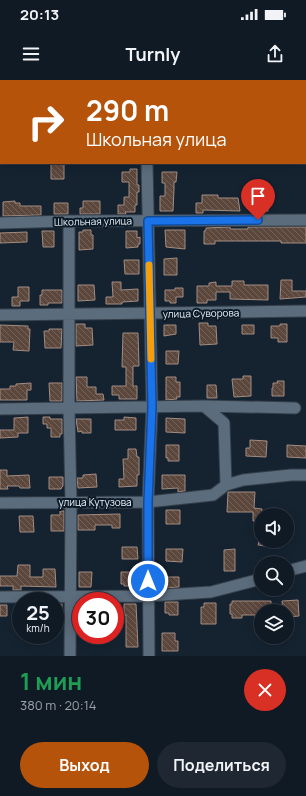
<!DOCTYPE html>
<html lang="ru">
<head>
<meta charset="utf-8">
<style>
	body { margin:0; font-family:Manrope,sans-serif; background:#1e2732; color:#f1f3f6; height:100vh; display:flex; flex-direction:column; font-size:15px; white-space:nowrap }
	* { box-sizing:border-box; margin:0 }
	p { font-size:13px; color:#9ca1a7 }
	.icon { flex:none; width:22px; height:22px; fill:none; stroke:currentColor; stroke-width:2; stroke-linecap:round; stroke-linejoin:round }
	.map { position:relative; height:576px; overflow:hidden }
	.side { display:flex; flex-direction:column; background:#101a25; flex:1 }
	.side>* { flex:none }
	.top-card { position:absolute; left:0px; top:0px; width:306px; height:84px; box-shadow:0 2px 10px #0003,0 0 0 1px #303842; background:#b45309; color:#fff; overflow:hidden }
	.controls { position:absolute; left:254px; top:428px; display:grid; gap:8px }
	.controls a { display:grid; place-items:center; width:40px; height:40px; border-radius:50%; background:#101a25; box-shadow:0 2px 10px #0003,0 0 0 1px #303842; font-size:20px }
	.speed { position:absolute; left:12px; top:512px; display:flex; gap:8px; font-size:20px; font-weight:700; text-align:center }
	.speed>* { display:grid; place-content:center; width:52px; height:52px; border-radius:50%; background:#101a25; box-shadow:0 2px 10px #0003,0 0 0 1px #303842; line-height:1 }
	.speed small { font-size:10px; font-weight:400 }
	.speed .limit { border:6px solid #d22; background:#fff; color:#111 }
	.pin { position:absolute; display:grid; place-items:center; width:34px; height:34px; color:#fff; margin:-41px -17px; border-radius:50% 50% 50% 0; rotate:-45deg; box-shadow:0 0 4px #0007 }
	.pin .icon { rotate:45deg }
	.me { position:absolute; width:44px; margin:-22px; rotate:0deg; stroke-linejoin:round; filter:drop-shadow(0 0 3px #0008) }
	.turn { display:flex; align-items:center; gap:14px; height:84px; padding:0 20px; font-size:18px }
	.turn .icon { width:52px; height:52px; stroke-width:2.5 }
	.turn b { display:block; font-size:28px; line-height:34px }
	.round { display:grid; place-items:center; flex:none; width:42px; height:42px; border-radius:21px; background:#1e2732 }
	.headline { display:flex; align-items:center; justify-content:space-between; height:68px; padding:0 20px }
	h1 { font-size:24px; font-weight:700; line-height:30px; color:#1e9e55 }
	.primary-button { display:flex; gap:8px; margin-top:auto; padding:8px 20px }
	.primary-button a { flex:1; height:46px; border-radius:24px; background:#b45309; color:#fff; font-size:16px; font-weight:700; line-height:46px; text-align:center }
	.primary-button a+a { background:#1e2732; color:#f1f3f6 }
	.status { display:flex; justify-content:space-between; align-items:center; height:28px; padding:0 20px; background:#101a25; direction:ltr }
	.status svg { height:11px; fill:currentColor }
	header { display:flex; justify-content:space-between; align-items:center; height:52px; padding:0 20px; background:#101a25; font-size:18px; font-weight:700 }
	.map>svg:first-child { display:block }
	.building { fill:url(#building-back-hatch); stroke:#a38c80 }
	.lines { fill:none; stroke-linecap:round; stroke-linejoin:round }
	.minor-casing { stroke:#353f4a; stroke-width:13 }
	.minor { stroke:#5b6c7c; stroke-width:11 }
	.route-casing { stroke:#114b97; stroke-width:10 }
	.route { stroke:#1a73e8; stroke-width:7 }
	.slow { stroke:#f59e0b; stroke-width:7 }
	.labels { text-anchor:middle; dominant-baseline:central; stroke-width:4; stroke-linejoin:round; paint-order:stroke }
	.street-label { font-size:10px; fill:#e9f3fc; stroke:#0c1a27 }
</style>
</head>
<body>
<div class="status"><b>20:13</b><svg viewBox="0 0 49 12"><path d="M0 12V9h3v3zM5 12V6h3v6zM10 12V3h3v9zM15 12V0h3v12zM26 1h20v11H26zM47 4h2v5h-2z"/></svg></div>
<header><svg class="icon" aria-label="menu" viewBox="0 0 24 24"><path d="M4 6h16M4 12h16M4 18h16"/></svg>Turnly<svg class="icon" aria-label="share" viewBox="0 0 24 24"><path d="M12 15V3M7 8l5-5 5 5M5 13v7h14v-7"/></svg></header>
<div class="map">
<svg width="306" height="576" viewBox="0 0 306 576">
	<defs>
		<pattern id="building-back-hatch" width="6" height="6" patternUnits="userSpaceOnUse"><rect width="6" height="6" fill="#5c473d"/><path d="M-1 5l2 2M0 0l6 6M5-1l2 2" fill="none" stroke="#73625a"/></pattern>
	</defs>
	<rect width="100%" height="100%" fill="#152331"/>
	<!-- building -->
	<path class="building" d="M51,83H64V99H51Z
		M130,89H137V105H139V112H137V125H135V132H125L126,134H118V125H124V117H129V102H122V92H130Z
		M162,92H177L176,102H174V109L173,131H160V116H165V103H162Z
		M202,115H218V118H238L240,131L203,130V133H196V123H202Z
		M253,119H268V131L252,130Z
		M15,121V123H20V126H41V135L3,136V122Z
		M83,121H100V134H80V128H83Z
		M54,123H68V134H54Z
		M230,147V149H248V147H306V163H281V161H215V164H204V151L206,150V148Z
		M83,150H91V155H93V169L79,170V152H83Z
		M165,150H185V169L166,167Z
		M42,151H54V167H43Z
		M126,151H137V158L140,157V164H138V167L126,168Z
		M27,152V162L0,163V153Z
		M177,178V195H164V179Z
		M124,180H139V194H125Z
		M281,200H292V211H306V217L280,219Z
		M232,201H244V205H268V220L230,219V212H216V220H207V223H197V206H209V203L216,202V206H232Z
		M112,202H121V210L138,209V221L122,222V224H106V217H113Z
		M78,205H94L95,220L78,221Z
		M18,207H29V221H20V226H12V217H18Z
		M175,208H183V217H176V223H170V221H165V210H175Z
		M42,210H62V223H48V225H40V215H42Z
		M199,243H208V246H216L217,264L200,265Z
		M76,244H85V248H92L93,265L76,266Z
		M280,244H287V262H278V258H271V246H280Z
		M0,245L28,246V249H30L29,271L13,270L14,262H0Z
		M164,245H176V254L164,256Z
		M242,245H254V254H242Z
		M49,249H62L61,268H45L44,251H49Z
		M123,253H138L139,286H133V306H137V319H119V315H112V306H126V287H122Z
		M166,271H179L178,284H166Z
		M243,296H251V316L234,317L232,299H243Z
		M76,297H87V307H96V314H103L104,320L77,321Z
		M166,297H176V302H180V317H176L177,319L166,320Z
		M277,301H284V316H272V308H273V303H278Z
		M31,303V310H27V320H0V309H10V306H16V304Z
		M49,303H62V321H50Z
		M207,305H216L217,318H207Z
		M28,337V353H18V357L0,358V350H14V338Z
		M43,337H50V339H62V354H60V357H51V348H47V344H43Z
		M124,337L136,338V350H115V340H124Z
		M166,338L185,339V353L166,352Z
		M76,339H91V353H82V351L78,352Z
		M250,360L267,361L266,377L246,376V368H250Z
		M166,365H179V381H168V378H166Z
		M287,365L306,366V378L287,377Z
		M128,369H136L137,377H139V395H137V406L119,407V399H124L123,379H128Z
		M0,390H7V396L29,395L30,408H20L19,406H7L8,409H0Z
		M96,394L97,407L78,408L77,398H83V395Z
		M162,395H185V411L178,412V408L162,409Z
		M49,397H63V406L62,407L61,409H49Z
		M228,412H255L254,428L262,429L261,441H253V432H227Z
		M166,430H180V444H166Z
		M60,431H64V451H51V435H60Z
		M120,434V448H112V445H95V450H78V435Z
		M19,436H33L34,452H20Z
		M259,461H280L279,468L258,465Z
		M122,467H137L138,479H122Z
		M166,469H183L182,482L166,481Z
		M235,469V491H224V470Z
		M18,485H30V497H43V489H55L56,507L21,506V510H13V506H0V496H17Z
		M79,492H92L91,507H79Z
		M121,492H137V504H133V506H124V504H121Z
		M165,497H179V507L165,508Z
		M298,520L299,536L287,537V531H283L282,521Z
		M232,521H271V531H261V538H255V535H242V538H232V534H230V524H232Z
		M165,522H178V535H169V533H165Z
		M204,523H216V544H201V527H204Z
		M55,524H62V540H55Z
		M124,524H136L138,567H126V535H124Z
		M0,525H7V536H0Z
		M162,553H175V561H178V571H162Z"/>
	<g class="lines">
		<!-- minor casing -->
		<g class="minor-casing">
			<path id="minor" d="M148,1V0
				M305,52H306
				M0,56H1
				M147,83L152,327L148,422L149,576
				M69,141V328L71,422L70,576
				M0,143L69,141L306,140
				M0,235L306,231
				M204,326L295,328
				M0,329L204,326L224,343L226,405
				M0,423L148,422L213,415L226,405L243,400L291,395H306
				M287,491L306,486
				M0,517L148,516L211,512L261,499"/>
		</g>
		<!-- minor -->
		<use href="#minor" class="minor"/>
	</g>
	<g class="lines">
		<!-- route casing -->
		<g class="route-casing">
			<path id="route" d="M148,501V422L152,327L148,141L258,140"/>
		</g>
		<!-- route -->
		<use href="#route" class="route"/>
		<!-- slow -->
		<path class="slow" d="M149,185L151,279"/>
	</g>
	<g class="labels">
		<!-- street labels -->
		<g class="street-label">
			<text transform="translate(93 141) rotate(-1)">Школьная улица</text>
			<text transform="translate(201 233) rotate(-1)">улица Суворова</text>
			<text x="95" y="422">улица Кутузова</text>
		</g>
	</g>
</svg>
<div class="controls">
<a><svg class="icon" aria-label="sound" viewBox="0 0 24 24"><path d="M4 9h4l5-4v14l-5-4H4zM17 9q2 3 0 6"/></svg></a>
<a><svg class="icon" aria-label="search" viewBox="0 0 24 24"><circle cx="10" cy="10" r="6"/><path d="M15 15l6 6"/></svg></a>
<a><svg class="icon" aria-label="layers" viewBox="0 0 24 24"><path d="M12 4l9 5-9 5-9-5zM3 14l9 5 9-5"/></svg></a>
</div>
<div class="speed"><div>25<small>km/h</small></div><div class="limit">30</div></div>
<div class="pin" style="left:258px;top:140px;background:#d93025"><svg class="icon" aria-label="arrive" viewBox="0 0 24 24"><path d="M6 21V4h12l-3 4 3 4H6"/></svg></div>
<svg class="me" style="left:148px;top:501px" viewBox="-20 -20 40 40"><circle r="17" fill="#1a73e8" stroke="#fff" stroke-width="3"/><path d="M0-11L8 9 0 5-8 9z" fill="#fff"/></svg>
<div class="top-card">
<div class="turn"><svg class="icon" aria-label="right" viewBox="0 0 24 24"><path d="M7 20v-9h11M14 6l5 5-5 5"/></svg><div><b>290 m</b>Школьная улица</div></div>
</div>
</div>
<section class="side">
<div class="headline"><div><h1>1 мин</h1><p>380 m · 20:14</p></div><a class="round" style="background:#d93025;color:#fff"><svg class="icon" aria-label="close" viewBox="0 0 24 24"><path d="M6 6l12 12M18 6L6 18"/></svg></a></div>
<div class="primary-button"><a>Выход</a><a>Поделиться</a></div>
</section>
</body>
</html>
